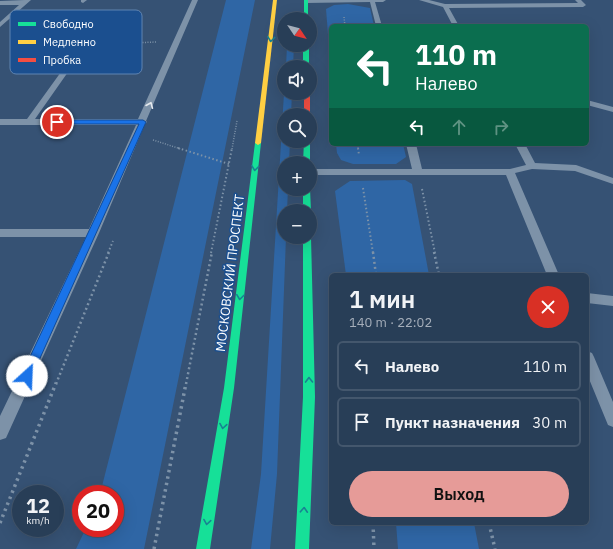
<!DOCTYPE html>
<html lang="ru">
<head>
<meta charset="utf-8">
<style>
	body { margin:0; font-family:"IBM Plex Sans",sans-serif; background:#344961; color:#f1f3f6; height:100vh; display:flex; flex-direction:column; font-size:15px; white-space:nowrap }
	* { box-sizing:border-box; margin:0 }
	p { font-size:13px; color:#a5aeba }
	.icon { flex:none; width:22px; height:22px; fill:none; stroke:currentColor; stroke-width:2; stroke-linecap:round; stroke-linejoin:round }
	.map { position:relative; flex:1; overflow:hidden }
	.drawer { position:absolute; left:329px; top:273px; width:260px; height:252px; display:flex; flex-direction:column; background:#283e57; border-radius:6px; box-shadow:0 4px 16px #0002,0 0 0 1px #44576d }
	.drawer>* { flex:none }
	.guide { position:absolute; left:329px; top:24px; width:260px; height:122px; border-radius:6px; box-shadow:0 4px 16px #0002,0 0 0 1px #44576d; background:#0b6e4f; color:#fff; overflow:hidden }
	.needle { width:26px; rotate:125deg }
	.fabs { position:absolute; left:277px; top:12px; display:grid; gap:8px }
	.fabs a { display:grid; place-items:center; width:40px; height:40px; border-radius:50%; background:#283e57; box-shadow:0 4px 16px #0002,0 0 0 1px #44576d; font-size:20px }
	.speed { position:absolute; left:12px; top:485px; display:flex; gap:8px; font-size:20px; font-weight:700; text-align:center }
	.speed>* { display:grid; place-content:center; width:52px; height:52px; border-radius:50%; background:#283e57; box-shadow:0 4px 16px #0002,0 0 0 1px #44576d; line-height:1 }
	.speed small { font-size:10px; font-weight:400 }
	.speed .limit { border:6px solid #d22; background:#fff; color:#111 }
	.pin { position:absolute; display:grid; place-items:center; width:34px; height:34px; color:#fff; margin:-17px; border:2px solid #fff; border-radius:50%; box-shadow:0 1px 4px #0007 }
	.me { position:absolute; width:44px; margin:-22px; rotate:25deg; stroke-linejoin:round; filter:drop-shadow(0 0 3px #0008) }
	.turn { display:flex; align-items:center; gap:14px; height:84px; padding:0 20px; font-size:18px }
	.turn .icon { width:52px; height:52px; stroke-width:2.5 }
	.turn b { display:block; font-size:28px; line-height:34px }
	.lanes { display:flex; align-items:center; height:38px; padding:0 20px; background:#0003; justify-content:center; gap:20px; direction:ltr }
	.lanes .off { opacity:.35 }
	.round { display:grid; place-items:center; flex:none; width:42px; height:42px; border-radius:21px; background:#344961 }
	.summary { display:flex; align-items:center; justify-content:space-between; height:68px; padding:0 20px }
	h1 { font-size:24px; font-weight:600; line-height:30px }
	.cta { display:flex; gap:8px; margin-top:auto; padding:8px 20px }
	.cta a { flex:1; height:46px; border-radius:24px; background:#e69b98; color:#111; font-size:16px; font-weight:600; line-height:46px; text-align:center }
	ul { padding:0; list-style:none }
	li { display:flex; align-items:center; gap:12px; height:50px; margin:0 8px 6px; padding:0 12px; border:2px solid #44576d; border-radius:6px }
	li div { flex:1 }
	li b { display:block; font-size:15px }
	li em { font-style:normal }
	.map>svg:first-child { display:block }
	.green { fill:#2f66a5 }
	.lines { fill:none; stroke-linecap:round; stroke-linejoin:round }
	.path-far3 { stroke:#7d92a8; stroke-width:1.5; stroke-dasharray:1 1.5; stroke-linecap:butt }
	.path-far2 { stroke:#7d92a8; stroke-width:2; stroke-dasharray:1.5 2.5; stroke-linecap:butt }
	.path-far1 { stroke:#7d92a8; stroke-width:2.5; stroke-dasharray:2 3; stroke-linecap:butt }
	.path { stroke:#7d92a8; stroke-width:3.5; stroke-dasharray:2.5 4; stroke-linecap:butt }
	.lane { fill:#7d92a8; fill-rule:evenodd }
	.fast { fill:#16e098; fill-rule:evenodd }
	.slow { fill:#ffcf43; fill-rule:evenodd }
	.jam { fill:#f24e42; fill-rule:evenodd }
	.oneway { stroke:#198292 }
	.oneway2 { stroke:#e5e9ee }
	.route { fill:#1a73e8; stroke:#114b97 }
	.labels { text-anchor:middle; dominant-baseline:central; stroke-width:3; stroke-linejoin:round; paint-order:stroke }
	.street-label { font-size:13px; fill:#fff; stroke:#1b4f8f }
	.key { fill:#1b4f8f; stroke:#5f84b1; stroke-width:1 }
	.key-label { font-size:11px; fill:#fff }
</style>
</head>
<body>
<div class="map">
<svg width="613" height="549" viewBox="0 0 613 549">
	<rect width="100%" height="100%" fill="#365274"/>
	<!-- green -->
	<path class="green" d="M226,0H255L144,549H76L86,528H115V494H100Z
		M348,4L370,8L374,26H331V73L326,9L334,5Z
		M287,45H294L293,67H286Z
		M284,93H292L291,115H284V141H290L289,163H284V189H288L287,211H284V237H286L277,474L270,549H251L261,474Z
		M336,144H403L406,157L396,164H353L341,160L337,153Z
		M405,180L412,184L429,275H346L335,191L350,181Z
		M396,523H474L479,549H398Z"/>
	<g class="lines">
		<!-- path-far3 -->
		<path class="path-far3" d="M344,17L345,26
			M100,44L157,42
			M153,140L181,149
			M358,144V149
			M232,149L237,121"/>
		<!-- path-far2 -->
		<path class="path-far2" d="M178,148L229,164
			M358,148L359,155
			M363,188L373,253
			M422,189L435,253
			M108,253L113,241
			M211,253L232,148"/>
		<!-- path-far1 -->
		<path class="path-far1" d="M373,252L376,275
			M434,252L439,275
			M56,384L109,252
			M186,384L212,252"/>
		<!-- path -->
		<path class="path" d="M0,523L56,383
			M373,523L374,549
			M489,523L495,549
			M154,549L186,383"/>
		<!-- lane -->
		<path class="lane" d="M25,0H31L0,27V22L19,5H0V1Z
			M81,0H87L83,3L81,2Z
			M192,0H198L146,121L147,122L145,124L99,233L6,438L0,440V416L86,237H0V229H89L136,125H0V119H27L79,47L44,46V44L46,43H84L87,45L35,119H138Z
			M304,0H386L383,2H375L382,26H376L370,2L306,3L304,2Z
			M419,0H429L445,4L578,3L575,0H581L586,5L583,7L449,8L459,26H453L443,7Z
			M587,100L613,107V112L587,105Z
			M406,144H416L422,169H510L526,165L515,144H525L535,163L576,165L613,178V184L575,171L532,169L515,173L559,275H547L506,175H310V169H412Z
			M587,293L613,296V306L587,303Z
			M587,351L592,353L594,357L613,402V427L608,425L587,374Z"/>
		<!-- fast -->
		<path class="fast" d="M304,0H308V19H304Z
			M303,45H309V67H303Z
			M258,141L261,143L234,388L210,549H196L224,388L255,143Z
			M304,141H310V164L303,163Z
			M310,188L311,211L310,212V211H303V189Z
			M310,235L311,237L315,397L309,549H295L303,397V237H310Z"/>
		<!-- slow -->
		<path class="slow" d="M273,0H277L261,143L258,145L255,143Z"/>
		<!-- jam -->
		<path class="jam" d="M304,93H310V115H304Z"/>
	</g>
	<!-- one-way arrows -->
	<defs><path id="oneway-chevron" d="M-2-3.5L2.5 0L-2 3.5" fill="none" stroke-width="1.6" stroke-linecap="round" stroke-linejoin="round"/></defs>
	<g class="oneway">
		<use href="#oneway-chevron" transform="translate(271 39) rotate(97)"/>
		<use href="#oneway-chevron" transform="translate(255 168) rotate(97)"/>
		<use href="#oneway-chevron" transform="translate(240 297) rotate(97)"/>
		<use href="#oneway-chevron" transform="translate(309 380) rotate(-91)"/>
		<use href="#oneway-chevron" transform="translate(223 426) rotate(99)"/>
		<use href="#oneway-chevron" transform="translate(304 510) rotate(-87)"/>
		<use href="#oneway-chevron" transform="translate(207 522) rotate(99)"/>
	</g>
	<use class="oneway2" href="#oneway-chevron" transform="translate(150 105) rotate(-67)"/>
	<!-- route -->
	<path class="route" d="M55,120H143L146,122L32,376L31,379L27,380L23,379L21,376L139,124H57L55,123Z"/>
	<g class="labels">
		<!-- street labels -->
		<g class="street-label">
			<text transform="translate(230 273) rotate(-83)">МОСКОВСКИЙ ПРОСПЕКТ</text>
		</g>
	</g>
	<!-- legend -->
	<rect x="10" y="10" width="132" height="64" rx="6" class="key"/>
	<rect x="18" y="22" width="18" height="4" fill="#16e098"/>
	<rect x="18" y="40" width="18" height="4" fill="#ffcf43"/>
	<rect x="18" y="58" width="18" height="4" fill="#f24e42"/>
	<g class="key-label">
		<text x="43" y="28">Свободно</text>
		<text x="43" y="46">Медленно</text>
		<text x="43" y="64">Пробка</text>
	</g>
</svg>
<div class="fabs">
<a><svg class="needle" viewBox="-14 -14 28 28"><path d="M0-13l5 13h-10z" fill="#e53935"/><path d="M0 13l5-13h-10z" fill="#a5aeba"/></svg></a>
<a><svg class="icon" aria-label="sound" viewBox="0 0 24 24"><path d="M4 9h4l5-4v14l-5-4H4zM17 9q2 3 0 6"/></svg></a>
<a><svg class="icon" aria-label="search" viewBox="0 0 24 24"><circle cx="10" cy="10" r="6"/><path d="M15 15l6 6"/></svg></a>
<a>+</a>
<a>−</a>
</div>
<div class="speed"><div>12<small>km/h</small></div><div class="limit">20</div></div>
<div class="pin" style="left:57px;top:122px;background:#d93025"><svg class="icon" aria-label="arrive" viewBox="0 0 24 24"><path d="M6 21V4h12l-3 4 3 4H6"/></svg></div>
<svg class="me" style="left:27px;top:376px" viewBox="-20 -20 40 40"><circle r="19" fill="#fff"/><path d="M0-13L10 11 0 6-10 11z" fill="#1a73e8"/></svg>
<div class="guide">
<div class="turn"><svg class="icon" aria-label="left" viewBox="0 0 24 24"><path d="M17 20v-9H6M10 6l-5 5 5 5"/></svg><div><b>110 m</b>Налево</div></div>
<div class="lanes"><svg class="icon" aria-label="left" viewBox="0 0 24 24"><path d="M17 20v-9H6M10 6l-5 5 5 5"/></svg><svg class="icon off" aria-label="ahead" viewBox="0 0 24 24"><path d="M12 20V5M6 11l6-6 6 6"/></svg><svg class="icon off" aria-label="right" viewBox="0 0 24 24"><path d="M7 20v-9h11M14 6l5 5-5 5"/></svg></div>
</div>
<section class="drawer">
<div class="summary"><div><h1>1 мин</h1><p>140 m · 22:02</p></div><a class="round" style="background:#d93025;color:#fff"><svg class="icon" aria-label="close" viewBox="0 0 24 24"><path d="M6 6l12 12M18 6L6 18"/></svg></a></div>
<ul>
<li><svg class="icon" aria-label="left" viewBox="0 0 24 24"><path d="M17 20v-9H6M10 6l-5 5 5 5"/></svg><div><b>Налево</b></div><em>110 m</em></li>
<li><svg class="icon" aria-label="arrive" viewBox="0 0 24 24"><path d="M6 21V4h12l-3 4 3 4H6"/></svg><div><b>Пункт назначения</b></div><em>30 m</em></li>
</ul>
<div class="cta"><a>Выход</a></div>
</section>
</div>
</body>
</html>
